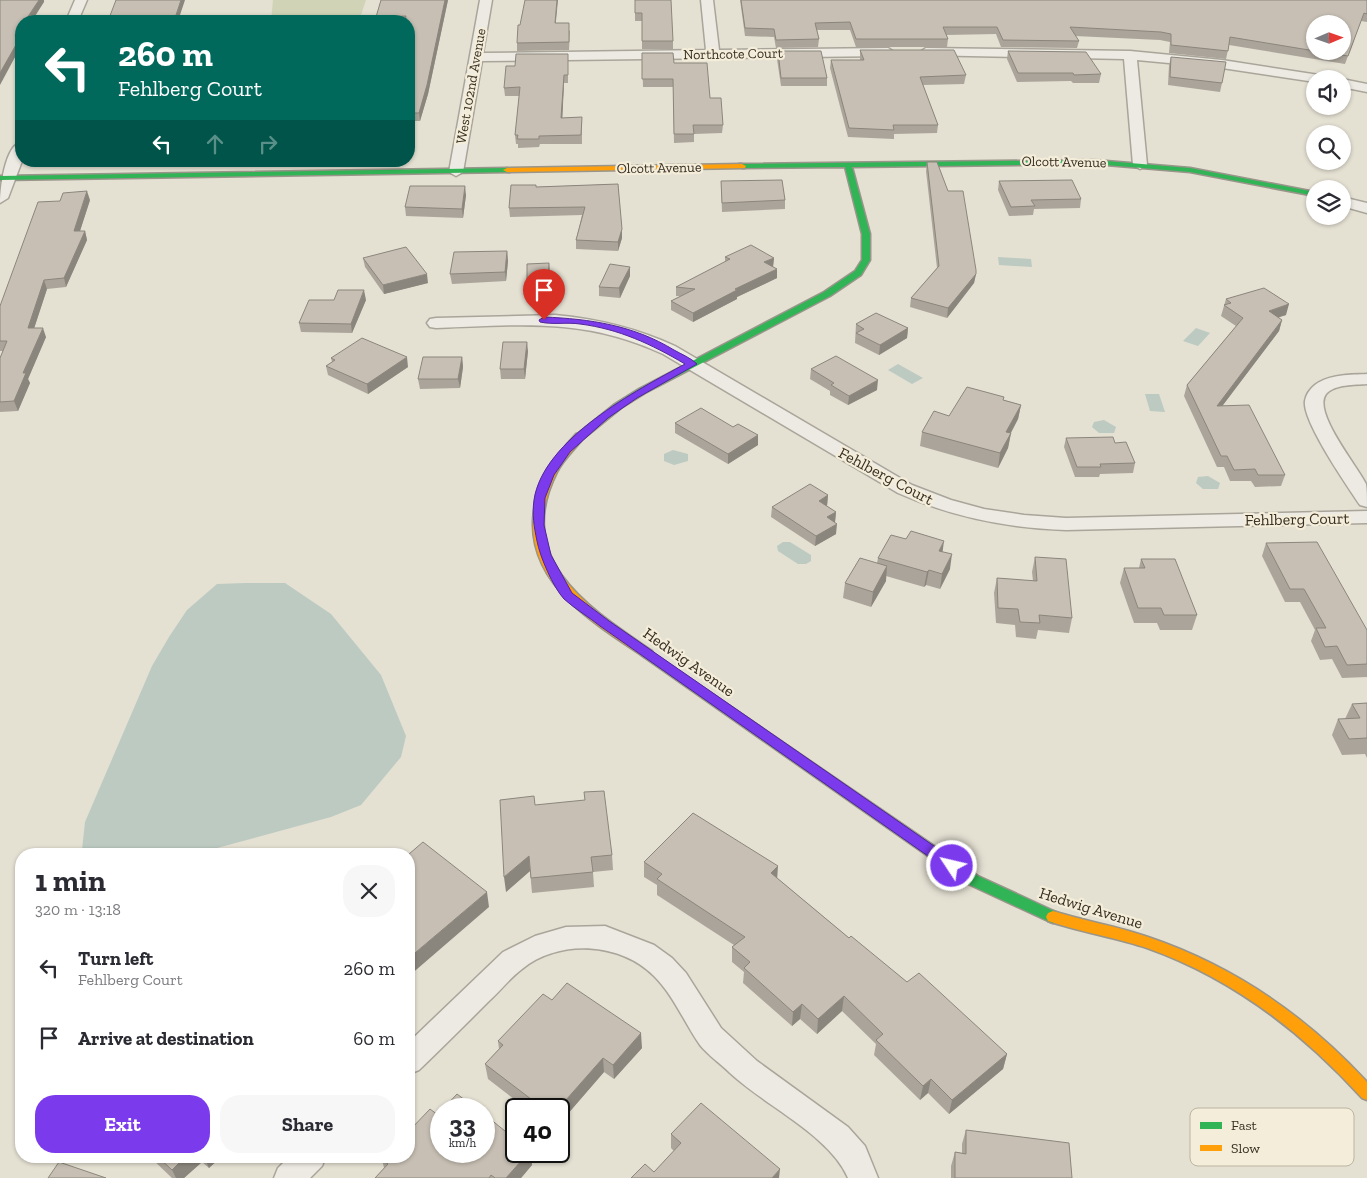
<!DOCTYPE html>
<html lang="en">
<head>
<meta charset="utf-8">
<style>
	body { margin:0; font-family:"Zilla Slab",serif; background:#f7f7f7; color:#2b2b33; height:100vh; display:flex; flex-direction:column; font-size:19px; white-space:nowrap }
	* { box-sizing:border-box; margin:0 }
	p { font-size:16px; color:#7c7c81 }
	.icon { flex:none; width:28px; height:28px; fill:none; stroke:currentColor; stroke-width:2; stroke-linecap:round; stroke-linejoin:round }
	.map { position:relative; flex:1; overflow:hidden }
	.side { position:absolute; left:15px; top:848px; width:400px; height:315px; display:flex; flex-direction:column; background:#fff; border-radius:20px; box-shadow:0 1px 4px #0004 }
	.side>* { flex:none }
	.guide { position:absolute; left:15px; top:15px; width:400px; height:152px; border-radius:20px; box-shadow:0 1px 4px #0004; background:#00695c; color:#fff; overflow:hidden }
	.needle { width:32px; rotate:88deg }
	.fabs { position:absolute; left:1306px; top:15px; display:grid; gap:10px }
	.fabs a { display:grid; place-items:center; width:45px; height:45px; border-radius:50%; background:#fff; box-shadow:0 1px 4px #0004; font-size:25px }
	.speed { position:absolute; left:430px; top:1098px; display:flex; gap:10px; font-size:25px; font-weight:700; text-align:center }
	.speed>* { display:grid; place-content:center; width:65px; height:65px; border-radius:50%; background:#fff; box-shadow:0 1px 4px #0004; line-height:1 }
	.speed small { font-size:12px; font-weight:400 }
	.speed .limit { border:2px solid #111; border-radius:8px; background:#fff; color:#111 }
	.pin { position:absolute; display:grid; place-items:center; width:42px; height:42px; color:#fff; margin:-51px -21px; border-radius:50% 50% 50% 0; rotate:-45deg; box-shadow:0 0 5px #0007 }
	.pin .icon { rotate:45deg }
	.me { position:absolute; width:55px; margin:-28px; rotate:305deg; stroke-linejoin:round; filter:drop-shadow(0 0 4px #0008) }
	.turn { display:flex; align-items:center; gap:18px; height:105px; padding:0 20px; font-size:22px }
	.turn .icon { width:65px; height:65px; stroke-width:2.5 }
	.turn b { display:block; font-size:35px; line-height:42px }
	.lanes { display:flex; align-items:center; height:48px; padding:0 20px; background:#0003; justify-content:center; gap:25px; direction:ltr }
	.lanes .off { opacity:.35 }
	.round { display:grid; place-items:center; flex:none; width:52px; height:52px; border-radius:20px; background:#f7f7f7 }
	.head { display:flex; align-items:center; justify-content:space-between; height:85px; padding:0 20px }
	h1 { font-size:30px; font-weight:800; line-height:38px }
	.primary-button { display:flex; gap:10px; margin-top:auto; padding:10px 20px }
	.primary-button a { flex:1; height:58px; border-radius:20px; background:#7c3aed; color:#fff; font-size:20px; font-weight:800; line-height:58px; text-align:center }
	.primary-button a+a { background:#f7f7f7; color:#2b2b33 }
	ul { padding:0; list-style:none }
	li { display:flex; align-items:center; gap:15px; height:70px; padding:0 20px }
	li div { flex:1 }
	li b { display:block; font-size:19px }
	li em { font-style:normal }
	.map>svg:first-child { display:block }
	.green { fill:#d1d3b6 }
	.water { fill:#bccac2 }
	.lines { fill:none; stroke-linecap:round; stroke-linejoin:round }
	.street-casing { stroke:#aaa59a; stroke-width:3 }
	.fast-casing { stroke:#99958a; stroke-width:3 }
	.slow-casing { stroke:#99958a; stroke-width:3 }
	.street { fill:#eceae2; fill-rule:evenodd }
	.fast { fill:#30b455; fill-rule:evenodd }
	.slow { fill:#ff9f0a; fill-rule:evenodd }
	.wall { fill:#aba49a }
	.shaded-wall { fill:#8b867d }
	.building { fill:#c7bfb3; stroke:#8b867d }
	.route { fill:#7c3aed; stroke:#51269a }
	.labels { text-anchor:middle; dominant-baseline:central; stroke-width:4.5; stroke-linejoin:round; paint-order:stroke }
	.far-street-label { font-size:14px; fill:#382e22; stroke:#f3edda }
	.street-label { font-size:16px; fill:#382e22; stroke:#f3edda }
	.key { fill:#f3edda; stroke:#bbb4a3; stroke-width:1 }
	.key-label { font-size:14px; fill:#382e22 }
</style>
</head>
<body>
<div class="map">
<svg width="1367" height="1178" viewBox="0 0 1367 1178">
	<rect width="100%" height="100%" fill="#e4e0d2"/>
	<!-- green -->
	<path class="green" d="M273,0H366L359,21H271Z"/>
	<!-- water -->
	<path class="water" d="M998,257L1031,259L1032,267L999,265Z
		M1196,328L1210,333L1198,346L1183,341Z
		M898,364L923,378L912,384L888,370Z
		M1145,394H1159L1165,412L1150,411Z
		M1104,420L1116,427L1114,433H1099L1092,427L1094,422Z
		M673,450L688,454V461L674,465L664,461V454Z
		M1208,476L1220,483L1218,489H1203L1196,483L1198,477Z
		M783,542H790L811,555V561L806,564H798L778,551L777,546Z
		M246,583H285L331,614L381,675L406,736L401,757L361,805L331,817L195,854H89L82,850L85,822L152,666L169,637L187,610L217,584Z"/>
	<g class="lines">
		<!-- street casing -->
		<g class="street-casing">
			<path id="street" d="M75,0H87L78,21H66Z
				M480,0H492L483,53L706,50L701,0H713L719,50L888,48L894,52L888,56L482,61L463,172L456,176L449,172Z
				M926,48L1130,51L1222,60L1319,75L1325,79H1315V82L1222,68L1137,60L1147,165L1140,169L1133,165L1124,59L921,55L920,52Z
				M1342,79L1367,84V92L1342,87Z
				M21,142L22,161L8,198L0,203C0,188 5,146 21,142Z
				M1342,197L1367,203V213L1342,206Z
				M555,315C598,319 636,328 675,346L912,485L951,500L984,509L1024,515L1066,518L1367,511V523L1066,530C1007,528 952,517 898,493L663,354C584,317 520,325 436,328L430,327L427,323L430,319L436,318Z
				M1367,374V384C1355,385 1335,384 1326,394C1312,412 1358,467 1366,484C1367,490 1367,500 1367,507L1360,505C1348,487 1302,421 1305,401C1306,395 1310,389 1315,385C1329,374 1351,375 1367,374Z
				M605,926L654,945L672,958L686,973L721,1028L757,1061L848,1127L865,1146L878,1178H848C831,1136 764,1105 730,1073C721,1064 708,1055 700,1045C684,1022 674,996 654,976C620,942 559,939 522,969C510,978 500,991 489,1001C466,1024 443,1047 419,1070L409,1074V1042L503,952L535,936L566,927Z
				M290,1156H326L322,1166L310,1178H274L278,1168Z"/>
		</g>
		<!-- fast casing -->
		<g class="fast-casing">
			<path id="fast" d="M1094,160L1190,168L1315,192V196L1190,172L1094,164L852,167L870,234V260L861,275L830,296L645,393L621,408L584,438L580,439L575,436L615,404L639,389L824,292L855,271L862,260V234L845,167L742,168L738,166L739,164Z
				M507,168L511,170L510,172L0,180V176Z
				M648,650L978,876L1058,913L1060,917L1058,921L1053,923L1048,921L968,884L644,657L642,654Z"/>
		</g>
		<!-- slow casing -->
		<g class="slow-casing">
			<path id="slow" d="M742,164L746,166L745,168L507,172L503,170L507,168Z
				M580,433L585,436C576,448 564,458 557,472C512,560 589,608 652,651L654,654L652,657H644C619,640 592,623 570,602C514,547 526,487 576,434Z
				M1053,911C1084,921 1117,926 1148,937C1234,966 1306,1016 1367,1082V1100L1362,1098C1301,1031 1232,978 1147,948C1114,937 1080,932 1048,921L1046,917L1048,913Z"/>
		</g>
		<!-- street -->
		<use href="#street" class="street"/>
		<!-- fast -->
		<use href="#fast" class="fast"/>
		<!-- slow -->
		<use href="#slow" class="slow"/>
	</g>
	<!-- wall -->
	<path class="wall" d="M381,0H448L428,94L420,121H415L410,148H409V21H377L376,17Z
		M635,0L673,41V49H642V21H635Z
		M740,0H1367V22L1361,21L1345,64L1229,45L1226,59L1169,53L1170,42L1160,40L1075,36L1079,41L1077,48L1001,47L996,34L946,35L948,39L947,47H856L850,30H817L819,39L818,47L776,48L774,37L745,36Z
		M556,23L570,31L569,50L517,51V43Z
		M860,50L966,75L964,84L923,85L938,125L937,133L894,134V139L848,137L830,68L831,60H860Z
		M778,51L827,78V86H781L777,59Z
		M1008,51L1101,74L1099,83H1073L1071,81L1017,82L1007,59Z
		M642,53L674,63L710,98L723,125L722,133L694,134V142L674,143L673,87H643Z
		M568,54V83H564L562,118L582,117V144H540L539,147L518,148V144H516L515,135L519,96H505L504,88L515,66Z
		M1171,57L1222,83L1220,92L1168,85L1169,65Z
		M927,162L976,274L974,283L947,318L910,307L911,298L937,268L926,171Z
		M721,181L785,200V209L722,212Z
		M999,181L1081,199L1080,208L1034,209L1033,215L1009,216L998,190Z
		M618,184L622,238L618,251L576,249V240L582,215L510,217L509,208L536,187Z
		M466,195L463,218L406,216L405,207Z
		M90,200L80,231H85L87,240L66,287L47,289L34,328L46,337L28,379L30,383L18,411L0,412V358L3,351H0V306Z
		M507,251L508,261L506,281L452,284L450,274Z
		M725,257L774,258L773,266L777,278L737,297V299L693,322L671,310V301L680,296H676V287L725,262Z
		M363,258L428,283L384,294L365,267Z
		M630,267V276L620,298L599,296V287Z
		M550,273L548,293L527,294V285Z
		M1226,299L1286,315L1278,317L1282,320L1279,331L1222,406L1285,475L1281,486L1255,487L1251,481H1230L1224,467H1217L1184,396L1187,385L1236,326L1221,316Z
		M334,300H366L352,333L301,332L299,323Z
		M856,324L908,328L907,338L879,355L855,343Z
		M528,351L525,379H501L500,369Z
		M462,357L463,367L460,388L420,389L418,379Z
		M331,358L408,367L368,394L328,375L326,366L332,362Z
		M811,369L877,390L848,405L830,395V391L810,379Z
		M1004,400L1021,405L1018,419L1011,433L1008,448L998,468L920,446L922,432L949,416Z
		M675,423L733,427L758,435V445L728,464L675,433Z
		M1066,438L1115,443L1135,463L1133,473L1100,474L1099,477H1075L1064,447Z
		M828,495L827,506L836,512L835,522L836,534L815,546L771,517L772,507Z
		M1266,543L1367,630V677L1342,678L1332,659L1320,660L1311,641L1315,630L1300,602H1285L1262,556Z
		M943,552L950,569L940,589L926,585L924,587L886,576V581L871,607L843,598L845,583L877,563L878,558Z
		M1035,557L1072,618L1069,633L1038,630L1036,639L1016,637L1015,625L996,623L994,593L997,578L1033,581L1032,572Z
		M1141,559L1197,615L1192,630H1160L1157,623H1134L1120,583L1124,568H1139Z
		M1367,703V758L1365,754L1342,755L1332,735L1338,719H1345L1352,704Z
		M535,805L612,855L613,870L593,872L594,887L532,893L530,871L506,892Z
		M644,862L777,878L849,938L907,982L1007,1054L1003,1069L949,1114L928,1093L920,1100L874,1055L876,1044L842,1011L817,1034L800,1019L792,1026L743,983L744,972L732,962V947L734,945L657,895V885L644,877Z
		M552,1000L642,1048L614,1079L604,1072L559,1124V1109H527L488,1079L485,1064L499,1049L498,1041Z
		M438,1115L516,1151H531L532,1165L521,1178H375L384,1168L382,1159Z
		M966,1130L1072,1178H951V1166L955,1152L962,1153V1144Z
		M671,1134L779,1178L654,1172L674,1151L671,1148Z
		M149,1156H222L209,1168L202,1162L184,1178H172Z"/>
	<!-- shaded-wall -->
	<path class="shaded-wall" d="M39,0H44V2L32,21H25Z
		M181,0H185L178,21H174Z
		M445,0H448L428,94L420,121L419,113Z
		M557,0H558L555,31V23Z
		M21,27V46L0,85V73L15,36Z
		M564,75V83L562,126L561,118Z
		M414,113L415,121L410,148L409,139Z
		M465,186L466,195L463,218L462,209Z
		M87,191L90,200L77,240L74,231Z
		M622,229V238L618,251V242Z
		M85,231L87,240L66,287L64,278Z
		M507,251L508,261L506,281L505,272Z
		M774,258L773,267L764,262Z
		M549,263L550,273L548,293V284Z
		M630,267V276L620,298L619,288Z
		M777,269V278L737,297V299L693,322V313L735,289Z
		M427,274L428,283L384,294L383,285Z
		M976,274L974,283L947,318L948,308Z
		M44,280L47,289L31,338L28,328Z
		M364,290L366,300L352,333L351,324Z
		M1289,304L1286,315L1265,322L1269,311Z
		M1282,320L1279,331L1214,417L1217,406Z
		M43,328L46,337L28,379L30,383L18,411L14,401L23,373Z
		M908,328L907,338L879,355L880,345Z
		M527,342L528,351L525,379L524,369Z
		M407,357L408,367L368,394L367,384Z
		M462,357L463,367L460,388L458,379Z
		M878,380L877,390L848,405L849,396Z
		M1021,405L1018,419L1003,447L1006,432Z
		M1011,433L1008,448L998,468L1000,453Z
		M758,435V445L728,464V454Z
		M828,495L827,506L818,511L819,501Z
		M836,512L835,522L826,527L827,517Z
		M837,524L836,534L815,546L816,536Z
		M944,541L942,556L939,551Z
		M952,554L950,569L940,589L942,574Z
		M887,566L886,581L871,607L873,592Z
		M929,570L926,585L924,587L927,572Z
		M529,856L530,871L506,892L504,877Z
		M778,866L777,881L771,873Z
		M487,892L489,907L409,976V958Z
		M844,996L842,1011L817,1034L818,1019Z
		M802,1004L800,1019L792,1026L793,1012Z
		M641,1033L642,1048L614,1079L613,1065Z
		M1007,1054L1003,1069L949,1114L952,1100Z
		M603,1058L604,1072L559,1124V1109H558Z
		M931,1079L928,1093L920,1100L923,1086Z
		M530,1151H531L532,1165L521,1178H506Z
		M186,1156H200L202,1162L184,1178H176L172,1170Z
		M204,1156H222L209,1168Z
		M780,1169L779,1178H772Z"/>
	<!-- building -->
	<path class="building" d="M0,0H39L25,21H21V27L15,36H21L0,73Z
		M116,0H181L174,21H108Z
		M381,0H445L427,85L419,113H414L409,139V21H405L406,16L376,17Z
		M525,0H557L555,23H569V42L517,43L518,25H520Z
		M635,0H671L673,41H642V13H635Z
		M741,0H1367V14L1364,13L1348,56L1316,51H1342V24H1315V51L1230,37L1228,51L1171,45V34L1161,32L1070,27L1079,41L1003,40L997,27H943L948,39H856L850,22L815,23L819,39L776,40L774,29L745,28Z
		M860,50H954L966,75L920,77L938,125H893L894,130L849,128L831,60H864Z
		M778,51H821L827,78H781Z
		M1008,51L1086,52L1101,74L1074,75L1073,73H1018Z
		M642,53H673L674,63H707L710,98H721L723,125H693L694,134H674L673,79H642Z
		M516,54H568V75H564L561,118L582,117L581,135L539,136V139H517L518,135H515L520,87L504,88L506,66H515Z
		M1171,57L1226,62L1222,83L1170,77Z
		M927,162H937L948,191H963L976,270V274L948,308L911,298L939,266Z
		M782,180L785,200L722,203L721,181Z
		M1072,180L1081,199L1031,200L1035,206L1011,207L999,181Z
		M618,184L622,229L618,242L576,240L585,207L509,208L511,185H536V187Z
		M410,186H465L462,209L405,207Z
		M87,191L74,231H85L64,278L44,280L28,328H43L23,373H26L14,401L0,402V358L7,341H0V306L38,202L60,201L63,193Z
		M751,245L774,258L764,262L777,269L735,289L737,290L693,313L671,301L695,289L676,287L730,259L725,257Z
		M406,247L427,274L383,285L363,258Z
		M507,251L505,272L450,274L454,252Z
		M549,263L548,284L527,285V264Z
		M610,264L630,267L619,288L599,287Z
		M1264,288L1289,304L1269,311L1282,320L1217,406L1249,405L1285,475H1258L1255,469L1234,470L1227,456H1221L1187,385L1243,318L1224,305L1231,303L1226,299Z
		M338,290H364L351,324L299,323L309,300H334Z
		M876,313L908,328L880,345L856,333L864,329L856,324Z
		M362,338L407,357L367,384L326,366L335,360L331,358Z
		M503,342H527L524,369H500Z
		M836,356L878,380L849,396L831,385L834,383L811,369Z
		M423,357H462L458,379H418Z
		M967,387L1004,397L1003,400L1021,405L1006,432L1011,433L1000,453L922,432L934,411L949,416Z
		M701,408L733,427L738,424L758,435L728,454L675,423Z
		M1113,437L1115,443L1126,442L1135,463L1100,464L1101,467H1077L1066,438Z
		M810,484L828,495L819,501L836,512L827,517L837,524L816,536L772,507Z
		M911,531L944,541L939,551L952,554L942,574L929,570L927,572L878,558L891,535L906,539Z
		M1317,542L1367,630V664L1347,665L1337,646L1325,647L1316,628H1326L1304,589H1290L1266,543Z
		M1035,557L1066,559L1072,618L1039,615L1040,623L1020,622L1018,609L998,608L997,578L1037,581Z
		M860,558L887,566L873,592L845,583Z
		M1141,559H1175L1197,615H1164L1161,608H1138L1124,568H1145Z
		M1367,703V738L1349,739L1338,719L1360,718L1352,704Z
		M604,791L612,855L591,857L593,872L531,878L529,856L504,877L500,800L534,796L535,805L585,800L584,792Z
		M693,813L778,866L771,873L849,938L851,936L907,982L919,973L1007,1054L952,1100L931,1079L923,1086L876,1040L883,1034L844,996L818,1019L802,1004L793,1012L744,968L750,962L732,947L745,937L657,879L662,874L644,862Z
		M423,842L487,892L409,958V854Z
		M567,983L641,1033L613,1065L603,1058L558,1109H544L485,1064L503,1045L498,1041L543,994L552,1000Z
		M457,1094L477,1109H443Z
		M701,1103L780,1169L772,1178H631L645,1164L654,1172L681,1143L671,1134Z
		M430,1109L438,1115L441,1111V1151H484V1114L516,1140V1151H530L506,1178H495L491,1175L489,1178H375L388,1164L382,1159L384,1156H409V1131Z
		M966,1130L1069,1143L1072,1178H955V1152L966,1154Z
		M157,1156H186L172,1170Z
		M59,1162L106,1178H48Z"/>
	<!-- route -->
	<path class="route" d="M544,317C590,319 633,325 674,350C681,354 691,358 697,364L637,398L608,418L570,452L554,475L545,498L544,525L551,555L572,593L609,621L957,862L959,866L957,870H948L600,626C589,617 575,609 564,599C553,587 540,557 537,541C534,527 532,514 534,500C543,439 637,390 685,364C651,344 619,329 580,324C567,322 553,325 540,322L539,320Z"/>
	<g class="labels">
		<!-- far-street labels -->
		<g class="far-street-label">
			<text transform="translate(733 54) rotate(-1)">Northcote Court</text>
			<text transform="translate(471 86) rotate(-80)">West 102nd Avenue</text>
			<text transform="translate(1064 162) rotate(1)">Olcott Avenue</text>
			<text transform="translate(659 168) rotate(-1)">Olcott Avenue</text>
		</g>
		<!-- street labels -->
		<g class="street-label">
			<text transform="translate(886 476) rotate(28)">Fehlberg Court</text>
			<text transform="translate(1297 519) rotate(-1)">Fehlberg Court</text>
			<text transform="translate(689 662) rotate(35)">Hedwig Avenue</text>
			<text transform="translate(1091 908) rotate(17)">Hedwig Avenue</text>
		</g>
	</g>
	<!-- legend -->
	<rect x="1190" y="1108" width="164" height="58" rx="8" class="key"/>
	<rect x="1200" y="1122" width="22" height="7" fill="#30b455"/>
	<rect x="1200" y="1145" width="22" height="6" fill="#ff9f0a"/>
	<g class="key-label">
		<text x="1231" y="1130">Fast</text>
		<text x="1231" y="1153">Slow</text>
	</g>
</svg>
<div class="fabs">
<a><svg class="needle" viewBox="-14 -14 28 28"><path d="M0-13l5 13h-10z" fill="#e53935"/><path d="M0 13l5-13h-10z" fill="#7c7c81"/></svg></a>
<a><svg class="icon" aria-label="sound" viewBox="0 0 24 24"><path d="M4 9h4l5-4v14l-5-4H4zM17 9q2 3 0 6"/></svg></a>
<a><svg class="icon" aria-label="search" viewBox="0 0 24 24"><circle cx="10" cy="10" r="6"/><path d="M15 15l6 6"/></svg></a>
<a><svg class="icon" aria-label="layers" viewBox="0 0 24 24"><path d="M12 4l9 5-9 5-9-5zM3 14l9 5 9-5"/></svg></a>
</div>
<div class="speed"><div>33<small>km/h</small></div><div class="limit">40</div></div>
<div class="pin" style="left:544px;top:320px;background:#d93025"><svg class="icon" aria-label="arrive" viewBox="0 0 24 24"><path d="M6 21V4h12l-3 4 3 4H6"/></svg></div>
<svg class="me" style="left:952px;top:866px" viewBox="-20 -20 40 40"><circle r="17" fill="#7c3aed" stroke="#fff" stroke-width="3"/><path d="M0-11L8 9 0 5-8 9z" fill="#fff"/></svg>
<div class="guide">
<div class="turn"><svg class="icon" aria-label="left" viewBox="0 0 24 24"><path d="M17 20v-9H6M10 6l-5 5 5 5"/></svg><div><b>260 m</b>Fehlberg Court</div></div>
<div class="lanes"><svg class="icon" aria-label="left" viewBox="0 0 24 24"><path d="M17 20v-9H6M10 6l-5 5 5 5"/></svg><svg class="icon off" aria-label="ahead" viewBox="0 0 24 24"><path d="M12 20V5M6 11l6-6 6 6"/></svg><svg class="icon off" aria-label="right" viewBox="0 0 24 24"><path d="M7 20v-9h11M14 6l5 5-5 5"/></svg></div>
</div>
<section class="side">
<div class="head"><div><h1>1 min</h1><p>320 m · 13:18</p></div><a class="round"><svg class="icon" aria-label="close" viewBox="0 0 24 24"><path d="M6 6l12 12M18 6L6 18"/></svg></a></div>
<ul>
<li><svg class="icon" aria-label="left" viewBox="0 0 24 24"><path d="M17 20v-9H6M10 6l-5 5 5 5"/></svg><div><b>Turn left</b><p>Fehlberg Court</p></div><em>260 m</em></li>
<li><svg class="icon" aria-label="arrive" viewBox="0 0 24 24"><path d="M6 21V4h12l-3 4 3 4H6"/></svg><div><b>Arrive at destination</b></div><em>60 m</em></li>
</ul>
<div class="primary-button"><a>Exit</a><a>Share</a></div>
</section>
</div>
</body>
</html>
